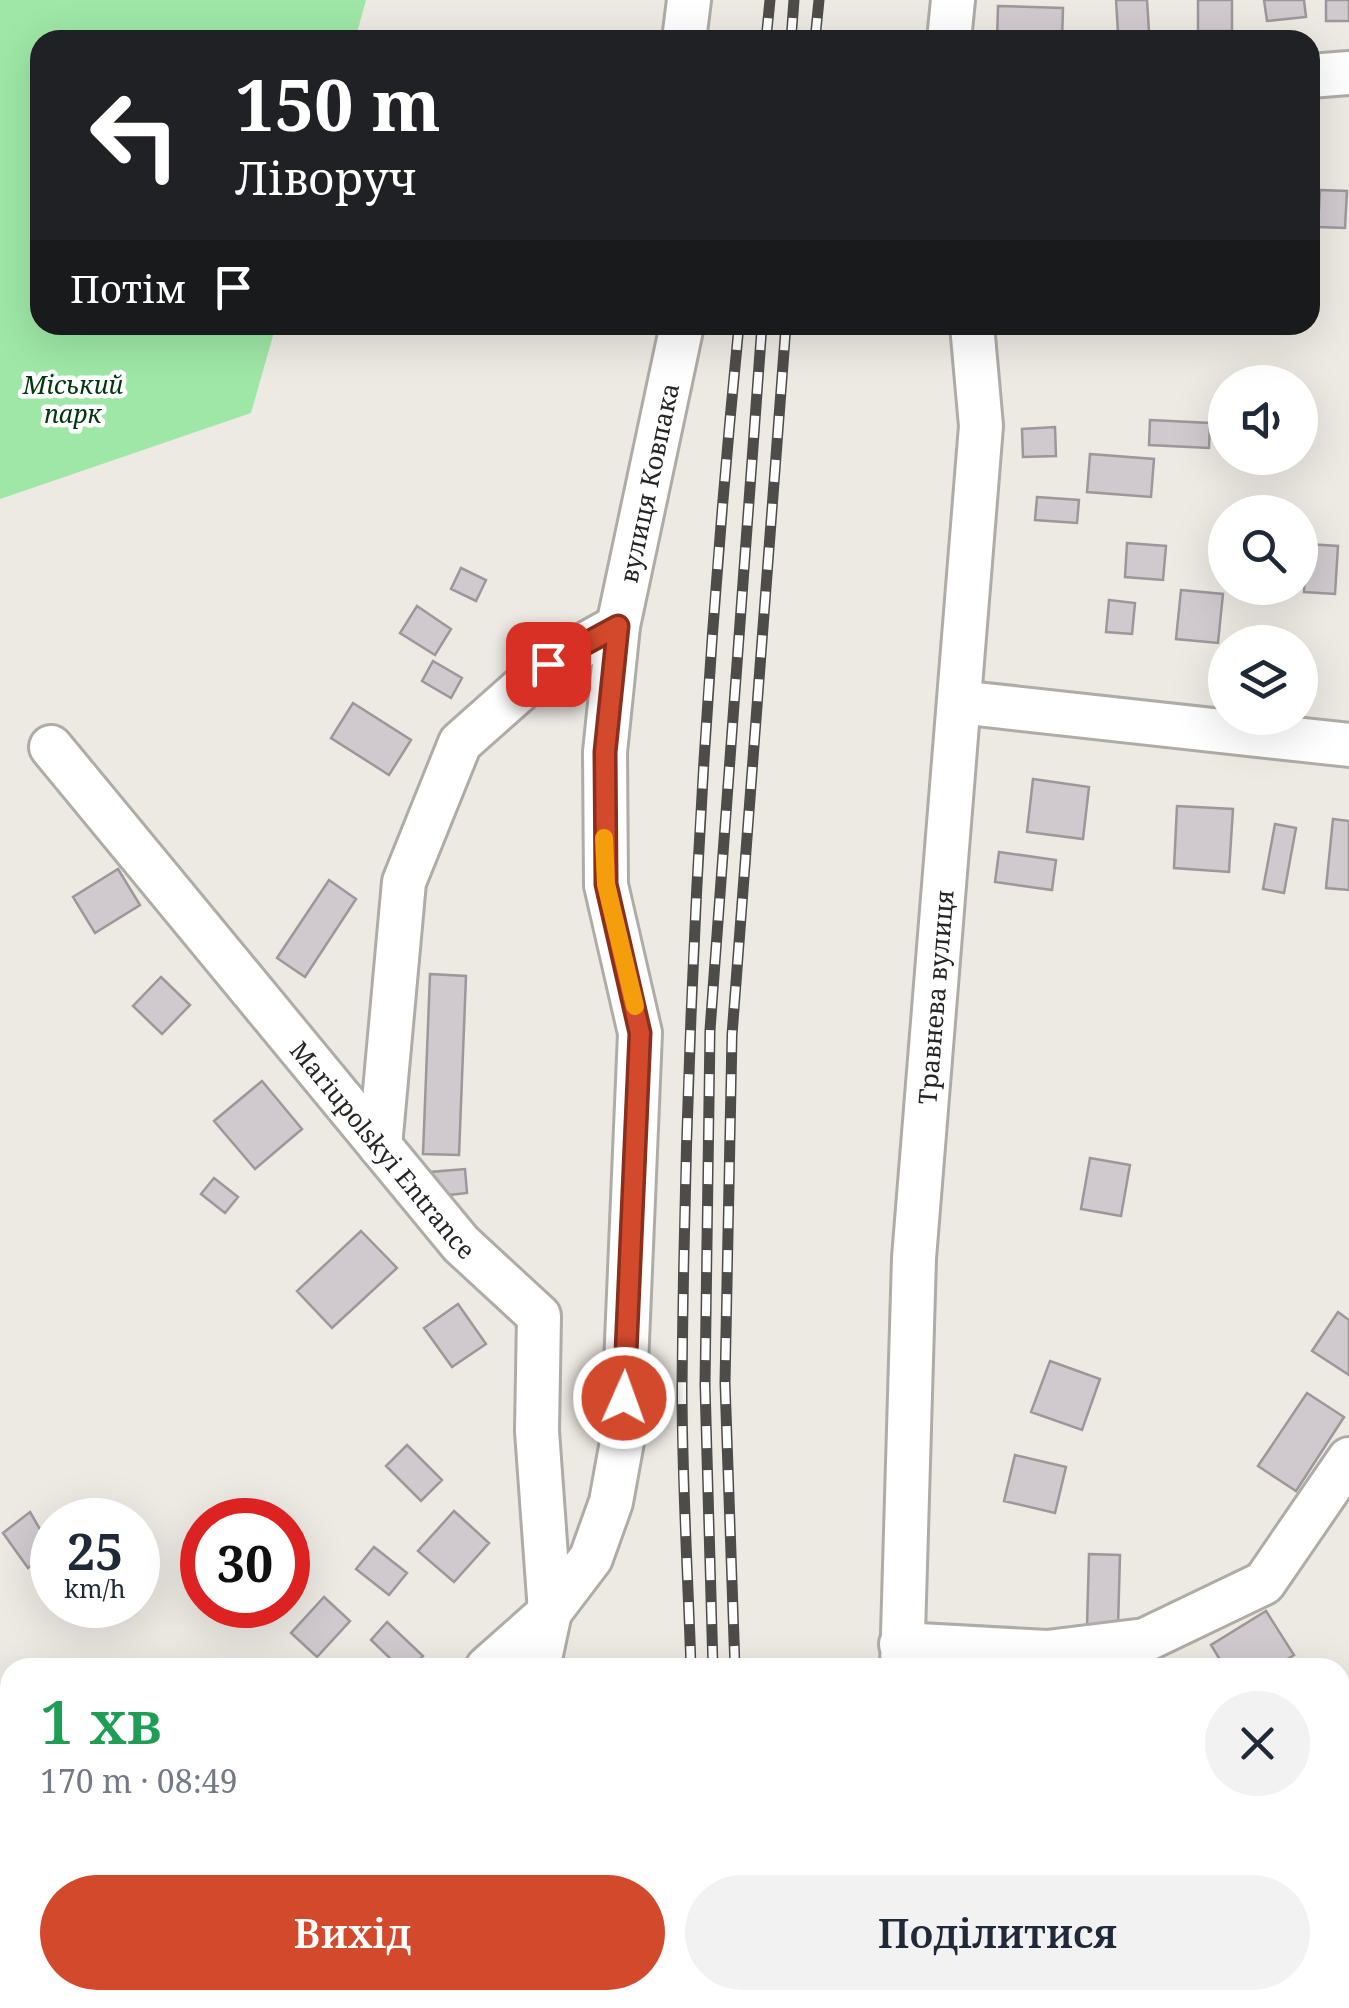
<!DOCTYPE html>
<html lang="uk">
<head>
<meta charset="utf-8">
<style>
	body { margin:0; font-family:"Noto Serif",serif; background:#f2f2f3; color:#1f2937; height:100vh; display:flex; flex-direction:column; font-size:38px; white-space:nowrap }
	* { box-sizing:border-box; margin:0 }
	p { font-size:32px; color:#747a83 }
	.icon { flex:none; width:55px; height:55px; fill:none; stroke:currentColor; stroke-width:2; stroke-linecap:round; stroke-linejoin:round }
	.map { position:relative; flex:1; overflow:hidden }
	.sheet { position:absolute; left:0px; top:1658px; width:1350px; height:352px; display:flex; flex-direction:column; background:#fff; border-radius:30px 30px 0 0; box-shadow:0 10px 40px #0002 }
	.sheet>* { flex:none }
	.guide { position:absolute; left:30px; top:30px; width:1290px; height:305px; border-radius:30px; box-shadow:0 10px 40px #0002; background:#202124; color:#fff; overflow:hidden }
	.controls { position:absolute; left:1208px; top:365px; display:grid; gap:20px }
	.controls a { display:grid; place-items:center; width:110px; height:110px; border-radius:50%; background:#fff; box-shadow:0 10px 40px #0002; font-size:50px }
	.speed { position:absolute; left:30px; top:1498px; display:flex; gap:20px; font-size:50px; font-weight:700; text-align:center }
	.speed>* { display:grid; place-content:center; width:130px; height:130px; border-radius:50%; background:#fff; box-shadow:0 10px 40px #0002; line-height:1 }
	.speed small { font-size:25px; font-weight:400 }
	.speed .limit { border:15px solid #d22; background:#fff; color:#111 }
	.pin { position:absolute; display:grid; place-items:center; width:85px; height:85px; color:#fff; margin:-42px; border-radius:20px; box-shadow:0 5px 15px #0006 }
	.me { position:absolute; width:110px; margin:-55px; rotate:2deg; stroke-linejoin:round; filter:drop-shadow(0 0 8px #0008) }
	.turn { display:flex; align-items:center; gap:35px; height:210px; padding:0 40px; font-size:45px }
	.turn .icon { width:130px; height:130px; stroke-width:2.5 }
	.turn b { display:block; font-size:70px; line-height:85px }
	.then { display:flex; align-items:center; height:95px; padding:0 40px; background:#0003; gap:20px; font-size:38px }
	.round { display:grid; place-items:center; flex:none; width:105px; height:105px; border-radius:52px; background:#f2f2f3 }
	.overview { display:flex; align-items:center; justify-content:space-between; height:170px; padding:0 40px }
	h1 { font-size:60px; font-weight:600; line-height:75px; color:#1e9e55 }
	.action { display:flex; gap:20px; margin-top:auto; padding:20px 40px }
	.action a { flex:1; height:115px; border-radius:60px; background:#d3492c; color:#fff; font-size:40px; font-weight:600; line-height:115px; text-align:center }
	.action a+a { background:#f2f2f3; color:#1f2937 }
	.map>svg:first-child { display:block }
	.green { fill:#9ee7a6 }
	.building { fill:#d0cace; stroke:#9d979a; stroke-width:2.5 }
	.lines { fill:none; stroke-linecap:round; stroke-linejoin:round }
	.minor-casing { stroke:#afaba6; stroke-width:48 }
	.minor { stroke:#fff; stroke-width:42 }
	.rail-casing { stroke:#4e4c49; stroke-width:11 }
	.rail { stroke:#fff; stroke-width:8; stroke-dasharray:22; stroke-linecap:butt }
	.route-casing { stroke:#892f1d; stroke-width:25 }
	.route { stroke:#d3492c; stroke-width:18 }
	.slow { stroke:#f59e0b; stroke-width:18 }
	.labels { text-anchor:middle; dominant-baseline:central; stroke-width:9; stroke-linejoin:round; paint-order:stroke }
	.park-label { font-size:25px; font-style:italic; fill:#00370d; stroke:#fff }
	.street-label { font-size:25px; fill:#272523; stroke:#fff }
</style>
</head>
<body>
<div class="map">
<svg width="1349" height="2008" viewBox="0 0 1349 2008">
	<rect width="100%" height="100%" fill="#ede9e3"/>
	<!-- green -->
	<path class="green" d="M0,0H366L355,40H40V325H276L251,413L0,499Z"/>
	<!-- building -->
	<path class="building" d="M1116,0H1147L1149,31L1118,33Z
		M1198,0H1232V31H1198Z
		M1264,0H1304L1306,17L1267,21Z
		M1326,0H1349V21H1326Z
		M998,6L1063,8L1062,40H997Z
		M1320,190L1347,191L1345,228L1318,227Z
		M1150,420L1210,423L1209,448L1149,445Z
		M1055,427L1056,456L1023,457L1022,429Z
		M1090,454L1154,459L1151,497L1087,492Z
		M1037,497L1079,500L1077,523L1035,520Z
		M1127,543L1166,546L1163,580L1125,577Z
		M1307,544L1338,546L1335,594L1304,592Z
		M461,568L486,580L476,601L451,589Z
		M1181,590L1223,594L1218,643L1176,639Z
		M1109,600L1135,603L1132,634L1106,632Z
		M417,606L451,629L435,655L400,633Z
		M433,661L462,678L451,698L422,681Z
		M353,703L411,740L389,775L331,738Z
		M1033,779L1089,787L1083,839L1027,832Z
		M1177,806L1233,809L1229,872L1174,868Z
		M1333,819L1349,821V890L1326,888Z
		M1275,824L1296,828L1284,893L1263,889Z
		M999,852L1056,860L1052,890L995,882Z
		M118,869L140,905L95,933L73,897Z
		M329,880L356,899L305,977L277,958Z
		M430,974L466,976L459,1155L423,1154Z
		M161,977L190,1005L162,1034L133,1006Z
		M262,1081L302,1129L255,1169L214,1121Z
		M1090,1158L1130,1165L1121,1216L1081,1209Z
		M465,1169L467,1193L432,1197L430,1172Z
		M214,1178L238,1197L225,1213L201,1194Z
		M361,1231L397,1268L332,1328L297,1291Z
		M458,1304L486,1344L452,1367L424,1328Z
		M1338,1312L1349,1320V1375L1312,1351Z
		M1050,1361L1100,1379L1082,1430L1031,1412Z
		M1307,1393L1344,1417L1296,1491L1258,1466Z
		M407,1445L442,1480L421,1501L386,1466Z
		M1015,1455L1066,1467L1055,1513L1004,1501Z
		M454,1511L489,1543L454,1582L418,1551Z
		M30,1512L52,1550L28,1568L3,1533Z
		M374,1547L407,1573L389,1595L356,1569Z
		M1089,1554L1120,1555L1118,1628L1087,1627Z
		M324,1597L350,1621L317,1657L291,1633Z
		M1266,1611L1294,1655L1273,1668H1225L1211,1645Z
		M387,1622L423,1656L411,1668H400L371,1640Z
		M319,2000H331L351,2008H316Z
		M988,2000H1031L1032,2008H989Z"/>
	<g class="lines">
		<!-- minor casing -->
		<g class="minor-casing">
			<g id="minor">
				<path d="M684,40L689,0"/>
				<path d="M949,40L953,0"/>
				<path d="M1310,76L1349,73"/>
				<path d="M959,702L1349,745"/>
				<path id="s1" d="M51,747L461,1244L539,1316L537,1431L550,1612L538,1668"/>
				<path d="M380,1146L404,882L460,743L548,665L618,626"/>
				<path d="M901,1644L1047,1652L1145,1640L1264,1583L1349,1459"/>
				<path id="s2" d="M487,1668L550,1612L591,1558L611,1502L623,1436L640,1033L606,885L605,752L618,626L682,325"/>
				<path id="s3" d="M902,1668L914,1258L981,426L972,325"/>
				<path d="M562,2000L563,2008"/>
				<path d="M926,2000L927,2008"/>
				<path d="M235,2008L240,2000"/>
			</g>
		</g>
		<!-- minor -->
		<use href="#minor" class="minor"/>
		<!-- rail casing -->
		<g class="rail-casing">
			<path id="rail" d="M766,40L770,0
				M791,40L794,0
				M815,40L819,0
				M691,1668C688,1575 682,1481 682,1388C685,1033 704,678 739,325
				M713,1668L705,1385L710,1030L762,325
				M735,1668L725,1383L732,1035L786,325
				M707,2000L708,2008
				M728,2000L729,2008
				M752,2000V2008"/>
		</g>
		<!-- rail -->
		<use href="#rail" class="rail"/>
	</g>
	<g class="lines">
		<!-- route casing -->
		<g class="route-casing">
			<path id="route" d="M548,664L618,626L605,752L606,884L640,1033L624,1398"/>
		</g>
		<!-- route -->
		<use href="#route" class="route"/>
		<!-- slow -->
		<path class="slow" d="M604,838L606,884L635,1006"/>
	</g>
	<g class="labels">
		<!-- park labels -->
		<g class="park-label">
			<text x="73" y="384">Міський<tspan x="73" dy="29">парк</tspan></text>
		</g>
		<!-- street labels -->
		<g class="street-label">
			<text stroke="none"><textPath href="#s2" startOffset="1240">вулиця Ковпака</textPath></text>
			<text stroke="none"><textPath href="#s3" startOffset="672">Травнева вулиця</textPath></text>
			<text stroke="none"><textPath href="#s1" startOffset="522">Mariupolskyi Entrance</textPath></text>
		</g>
	</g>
</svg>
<div class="controls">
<a><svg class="icon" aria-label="sound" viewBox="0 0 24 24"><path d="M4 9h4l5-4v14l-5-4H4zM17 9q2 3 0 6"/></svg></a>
<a><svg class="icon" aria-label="search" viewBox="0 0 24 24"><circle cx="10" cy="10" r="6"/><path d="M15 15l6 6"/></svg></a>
<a><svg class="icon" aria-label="layers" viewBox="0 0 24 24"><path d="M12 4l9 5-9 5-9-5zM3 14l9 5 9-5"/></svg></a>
</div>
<div class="speed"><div>25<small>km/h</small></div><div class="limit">30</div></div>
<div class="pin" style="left:548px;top:664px;background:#d93025"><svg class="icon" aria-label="arrive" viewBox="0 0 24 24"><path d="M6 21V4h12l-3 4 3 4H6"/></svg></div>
<svg class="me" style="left:624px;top:1398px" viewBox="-20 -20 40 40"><circle r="17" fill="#d3492c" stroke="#fff" stroke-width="3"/><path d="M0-11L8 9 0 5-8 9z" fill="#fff"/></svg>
<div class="guide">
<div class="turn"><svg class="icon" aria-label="left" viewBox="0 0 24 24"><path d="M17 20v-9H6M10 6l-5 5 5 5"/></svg><div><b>150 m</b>Ліворуч</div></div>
<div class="then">Потім<svg class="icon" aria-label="arrive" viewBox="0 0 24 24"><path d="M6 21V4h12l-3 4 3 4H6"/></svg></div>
</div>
<section class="sheet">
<div class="overview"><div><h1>1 хв</h1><p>170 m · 08:49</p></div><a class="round"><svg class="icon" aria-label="close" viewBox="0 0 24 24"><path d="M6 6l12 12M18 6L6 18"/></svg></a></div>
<div class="action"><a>Вихід</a><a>Поділитися</a></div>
</section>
</div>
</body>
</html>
